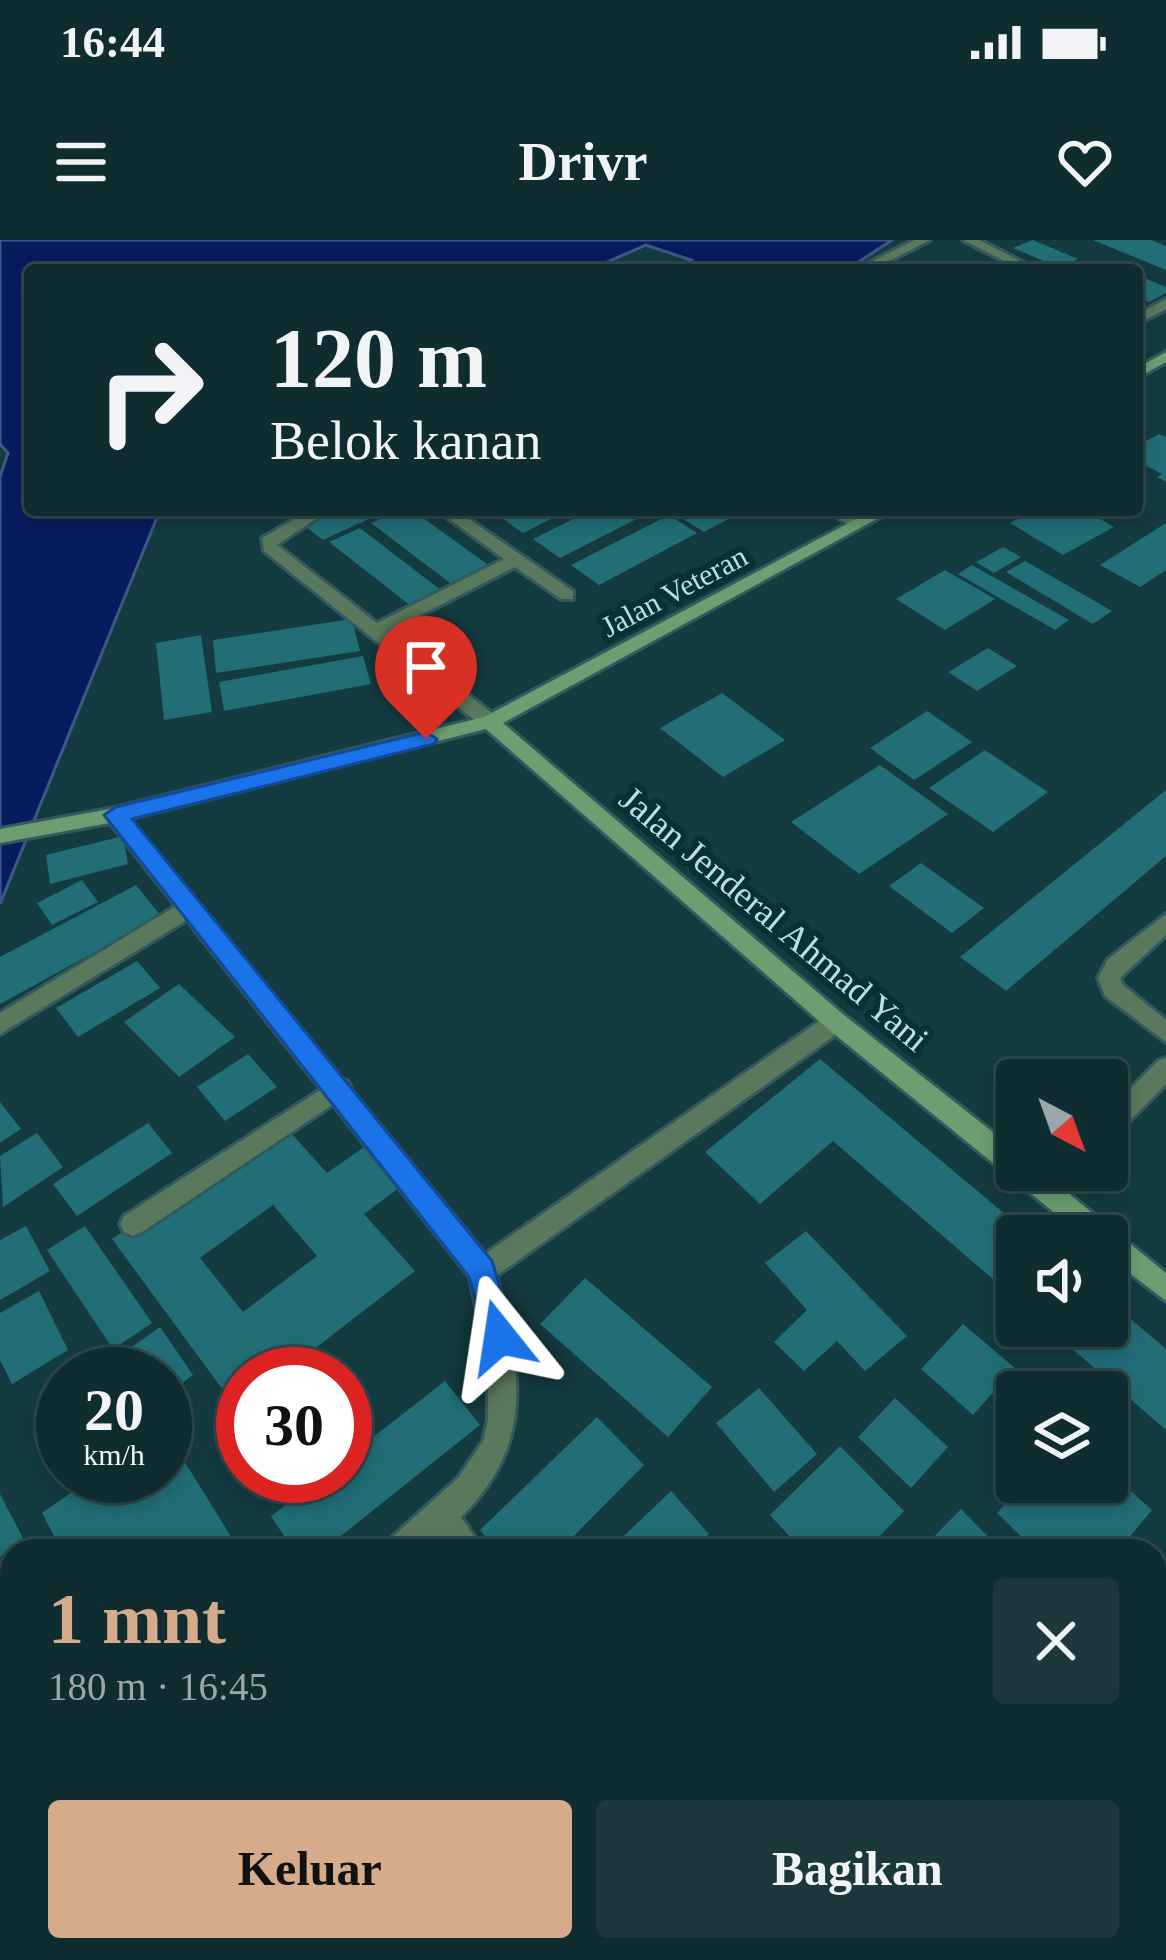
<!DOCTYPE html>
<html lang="id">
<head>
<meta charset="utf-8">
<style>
	body { margin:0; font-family:Georgia,serif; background:#1d383c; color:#f1f3f6; height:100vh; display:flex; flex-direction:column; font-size:45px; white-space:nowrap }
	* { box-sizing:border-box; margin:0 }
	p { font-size:39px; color:#9ba7ab }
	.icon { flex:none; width:66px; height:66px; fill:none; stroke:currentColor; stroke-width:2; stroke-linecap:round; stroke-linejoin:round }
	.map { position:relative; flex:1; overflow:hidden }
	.sheet { position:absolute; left:0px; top:1299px; width:1167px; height:423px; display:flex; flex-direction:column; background:#0f2c30; border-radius:36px 36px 0 0; box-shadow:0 6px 18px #0003,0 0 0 3px #2f484c }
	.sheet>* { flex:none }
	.hud { position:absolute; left:24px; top:24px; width:1119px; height:252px; border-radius:12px; box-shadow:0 6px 18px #0003,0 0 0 3px #2f484c; background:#0f2c30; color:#f1f3f6; overflow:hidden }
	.needle { width:78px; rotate:139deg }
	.tools { position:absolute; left:996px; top:819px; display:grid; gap:24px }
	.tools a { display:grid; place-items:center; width:132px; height:132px; border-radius:12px; background:#0f2c30; box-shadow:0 6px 18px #0003,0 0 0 3px #2f484c; font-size:60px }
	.speed { position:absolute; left:36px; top:1107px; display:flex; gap:24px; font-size:60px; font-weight:700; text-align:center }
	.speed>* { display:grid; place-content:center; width:156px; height:156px; border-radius:50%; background:#0f2c30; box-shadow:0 6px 18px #0003,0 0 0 3px #2f484c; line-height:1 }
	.speed small { font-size:30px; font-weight:400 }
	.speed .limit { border:18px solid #d22; background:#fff; color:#111 }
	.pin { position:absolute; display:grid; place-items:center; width:102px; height:102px; color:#fff; margin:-123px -51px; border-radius:50% 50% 50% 0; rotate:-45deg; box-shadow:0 0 12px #0007 }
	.pin .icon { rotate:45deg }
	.me { position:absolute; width:132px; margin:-66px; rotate:345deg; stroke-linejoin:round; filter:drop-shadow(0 0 9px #0008) }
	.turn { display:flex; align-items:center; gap:42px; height:252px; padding:0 48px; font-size:54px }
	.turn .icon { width:156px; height:156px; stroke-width:2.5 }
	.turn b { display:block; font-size:84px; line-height:102px }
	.round { display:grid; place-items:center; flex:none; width:126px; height:126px; border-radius:12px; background:#1d383c }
	.summary { display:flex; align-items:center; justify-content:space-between; height:204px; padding:0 48px }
	h1 { font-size:72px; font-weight:800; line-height:90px; color:#d6ab8b }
	.button { display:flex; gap:24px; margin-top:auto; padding:24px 48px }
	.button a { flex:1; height:138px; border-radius:12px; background:#d6ab8b; color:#111; font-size:48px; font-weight:800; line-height:138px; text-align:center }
	.button a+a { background:#1d383c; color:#f1f3f6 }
	.status { display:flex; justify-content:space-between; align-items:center; height:84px; padding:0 60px; background:#0f2c30; direction:ltr }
	.status svg { height:33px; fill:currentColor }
	header { display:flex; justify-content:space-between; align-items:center; height:156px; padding:0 48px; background:#0f2c30; font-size:54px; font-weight:800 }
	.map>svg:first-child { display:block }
	.water { fill:#091b5f; stroke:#3f5687; stroke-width:3 }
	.building { fill:#216e77; fill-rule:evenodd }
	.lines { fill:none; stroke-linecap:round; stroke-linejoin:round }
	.service-casing { stroke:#32595e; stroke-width:6 }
	.minor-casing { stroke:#32595e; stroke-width:6 }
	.secondary-casing { stroke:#32595e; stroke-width:6 }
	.service { fill:#5a785b; fill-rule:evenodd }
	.minor { fill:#5a785b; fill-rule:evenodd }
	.secondary { fill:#6d9d70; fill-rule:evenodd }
	.route { fill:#1a73e8; stroke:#114b97; stroke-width:3 }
	.labels { text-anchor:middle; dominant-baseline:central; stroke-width:12; stroke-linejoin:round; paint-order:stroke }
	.far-street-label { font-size:30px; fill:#bddfe4; stroke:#083135 }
	.street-label { font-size:36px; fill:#bddfe4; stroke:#083135 }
</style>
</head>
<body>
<div class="status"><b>16:44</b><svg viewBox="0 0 49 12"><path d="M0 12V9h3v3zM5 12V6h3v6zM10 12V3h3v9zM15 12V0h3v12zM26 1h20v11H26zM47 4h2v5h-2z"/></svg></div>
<header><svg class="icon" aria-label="menu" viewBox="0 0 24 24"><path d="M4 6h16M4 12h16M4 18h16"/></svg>Drivr<svg class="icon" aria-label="heart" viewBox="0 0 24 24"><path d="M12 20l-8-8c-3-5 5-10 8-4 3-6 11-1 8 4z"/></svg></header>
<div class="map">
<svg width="1166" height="1720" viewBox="0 0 1166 1720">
	<rect width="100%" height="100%" fill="#143b40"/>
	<!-- water -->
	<path class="water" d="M0,0H892L854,25L832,30H674L691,20L646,5L589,30H30V270H160L0,664V237L8,213L0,204Z"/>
	<!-- building -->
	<path class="building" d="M1033,0L1078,19L1060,28L1013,8Z
		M1093,0H1151L1166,6V30Z
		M1137,35L1166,47V53L1149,62L1137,58Z
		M1159,194L1166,197V242L1157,237L1162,234L1137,221V206Z
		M334,270H388L323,300L302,284Z
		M400,270H412L491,327L454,346L371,283Z
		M506,270H569L523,293L497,275Z
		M591,270H654L560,318L533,299Z
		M669,270H724L734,276L704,292Z
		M1036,270H1085L1114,287L1063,315L1010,283Z
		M669,275L697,293L599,345L571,325Z
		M1166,283V330L1140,347L1100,325Z
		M360,288L442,351L411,366L329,302Z
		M1003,307L1021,317L994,333L976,322Z
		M1025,321L1112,371L1093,384L1006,332Z
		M972,325L1069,380L1055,390L958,334Z
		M945,330L995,359L945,390L896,359Z
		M352,379L360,411L216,433L213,400Z
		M201,395L212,472L164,480L156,403Z
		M988,408L1017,426L977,451L948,432Z
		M363,416L371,444L224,471L219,442Z
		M722,453L785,500L723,537L660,488Z
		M927,471L972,502L914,540L870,508Z
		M985,510L1048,552L993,592L929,548Z
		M880,525L948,574L859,634L791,582Z
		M1166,550V616L1006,751L960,717Z
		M123,596L128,624L50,644L46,615Z
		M921,623L984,668L952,693L889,646Z
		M82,640L98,662L52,685L37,663Z
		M136,645L161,676L0,764V717Z
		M137,721L160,748L78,797L56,768Z
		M179,744L235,797L179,837L124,782Z
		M248,814L277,847L225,881L197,847Z
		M820,819L1031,996H1017V1060L833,901L760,964L705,912Z
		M0,862L21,889L0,903Z
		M148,883L172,913L77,976L53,944Z
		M282,883L327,933L367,905L404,944L364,974L415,1031L282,1134H243V1164L237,1169L112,999ZM273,965L317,1016L243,1072L200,1018Z
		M37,893L63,927L3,967L0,916Z
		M26,986L50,1031L0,1060V1000Z
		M85,986L152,1083L113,1109L47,1010Z
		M806,991L907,1096L865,1131L837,1101L804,1131L774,1102L807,1070L765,1023Z
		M585,1038L712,1147L668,1197L540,1084Z
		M39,1051L68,1110L12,1144L0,1120V1073Z
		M1107,1059L1166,1109V1190L1046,1086H1107Z
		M963,1084L1015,1128L973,1175L921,1129Z
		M160,1087L193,1135L165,1156V1134H141L126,1111Z
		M445,1141L480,1185L322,1311H294L271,1276L323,1236H345V1219Z
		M759,1148L817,1214L774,1252L716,1183Z
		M895,1158L948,1207L911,1248L858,1197Z
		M597,1177L644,1225L559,1311H498L480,1290Z
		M165,1190L240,1311H62L42,1273L95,1236H165Z
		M840,1206L904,1271L865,1311H803L770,1275Z
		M1107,1230L1152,1270L1118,1311H1036L997,1273L1025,1242H1107Z
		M671,1251L709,1294L691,1311H608Z
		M0,1254L24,1300L0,1317Z
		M961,1269L1002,1311H920Z
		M12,1472V1576L0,1580V1476Z
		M1166,1573V1720H1109L1100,1710H1155V1589Z
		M12,1704V1710H165L154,1720H0Z
		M406,1710H544L547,1715L542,1720H396Z
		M618,1710H724L731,1720H625Z
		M750,1710H799L806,1720H756Z"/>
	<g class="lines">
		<!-- service casing -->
		<g class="service-casing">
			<path id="service" d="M914,0H930L872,30H855Z
				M963,0H979L1038,30H1021Z
				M1166,59V69L1137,84V75Z
				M310,270H329L277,305L377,383L504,319L437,270H456L573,351V359H561L515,327L388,392L497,477V487H483L264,311L262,298Z
				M828,270H847L865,284L851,287Z
				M1166,674V695L1120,738L1123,745L1166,780V802L1105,756L1098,738L1108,719Z
				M1166,818V844L1116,895L1107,898V872L1158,821Z
				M339,838L347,841L351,848L347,855L142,992L133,996L124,992L120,984L124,976Z
				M1049,930H1078L1056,957L1047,960L1038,957L1034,949Z"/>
		</g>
		<!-- minor casing -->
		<g class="minor-casing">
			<path id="minor" d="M115,568L122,570L485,1014L828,775L836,773L847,782L844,789L496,1036C521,1129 536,1203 461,1277L484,1311H450L439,1297L423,1311H385L389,1300L458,1238L483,1201L488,1180V1129L470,1037L187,680L0,794V773L176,666L108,580V570Z
				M1166,1371V1407L1155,1412V1375Z
				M12,1627V1667L0,1672V1632Z
				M261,1710H299L303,1720H266Z
				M813,1710H890L885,1720H818Z"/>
		</g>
		<!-- secondary casing -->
		<g class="secondary-casing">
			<path id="secondary" d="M1166,112V122L1137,138V128Z
				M873,270H893L503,483L844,775L1017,911V930H1040L1166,1033V1061L1107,1016V996H1083L828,789L486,489L115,582L0,603V589L115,568L484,477Z"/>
		</g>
		<!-- service -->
		<use href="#service" class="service"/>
		<!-- minor -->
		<use href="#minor" class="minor"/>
		<!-- secondary -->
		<use href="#secondary" class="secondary"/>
	</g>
	<!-- route -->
	<path class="route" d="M426,492L437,499L434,504L132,579L492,1021L515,1097L510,1108L500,1112L489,1108L469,1037L104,575L116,567Z"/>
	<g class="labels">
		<!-- far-street labels -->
		<g class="far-street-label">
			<text transform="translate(674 351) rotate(-28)">Jalan Veteran</text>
		</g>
		<!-- street labels -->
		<g class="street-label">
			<text transform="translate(774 679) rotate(40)">Jalan Jenderal Ahmad Yani</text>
		</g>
	</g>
</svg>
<div class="tools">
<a><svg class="needle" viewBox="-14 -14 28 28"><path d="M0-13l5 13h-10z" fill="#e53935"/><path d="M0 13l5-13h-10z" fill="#9ba7ab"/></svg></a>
<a><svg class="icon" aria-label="sound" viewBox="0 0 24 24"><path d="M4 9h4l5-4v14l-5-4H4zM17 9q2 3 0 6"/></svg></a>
<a><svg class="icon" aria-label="layers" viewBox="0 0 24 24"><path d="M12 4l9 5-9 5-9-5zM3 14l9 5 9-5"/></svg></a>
</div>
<div class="speed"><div>20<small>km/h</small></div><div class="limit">30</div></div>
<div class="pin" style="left:426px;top:499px;background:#d93025"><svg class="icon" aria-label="arrive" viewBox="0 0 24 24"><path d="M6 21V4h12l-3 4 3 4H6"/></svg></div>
<svg class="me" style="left:500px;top:1097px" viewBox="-20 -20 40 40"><path d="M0-17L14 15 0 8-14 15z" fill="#1a73e8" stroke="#fff" stroke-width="4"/></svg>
<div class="hud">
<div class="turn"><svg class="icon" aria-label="right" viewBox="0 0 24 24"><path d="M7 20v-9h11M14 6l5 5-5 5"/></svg><div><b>120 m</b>Belok kanan</div></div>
</div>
<section class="sheet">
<div class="summary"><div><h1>1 mnt</h1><p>180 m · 16:45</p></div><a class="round"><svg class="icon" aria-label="close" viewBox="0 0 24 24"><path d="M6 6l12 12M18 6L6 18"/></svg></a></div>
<div class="button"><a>Keluar</a><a>Bagikan</a></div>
</section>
</div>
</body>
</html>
